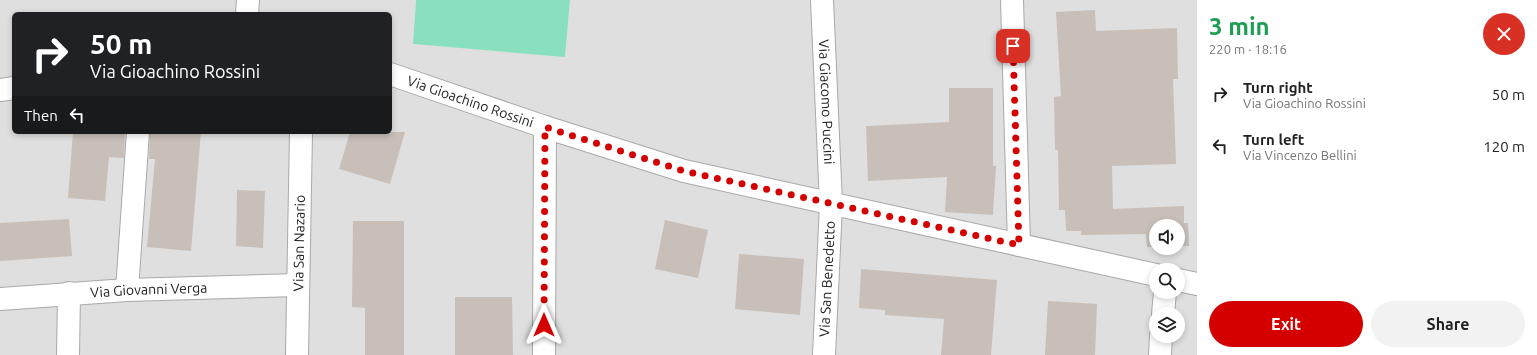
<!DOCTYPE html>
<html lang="en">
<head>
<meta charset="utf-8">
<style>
	body { margin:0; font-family:Ubuntu,sans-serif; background:#f2f2f2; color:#222; height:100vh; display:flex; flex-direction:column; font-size:15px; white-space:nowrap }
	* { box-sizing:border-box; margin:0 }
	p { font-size:13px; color:#767676 }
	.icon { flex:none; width:22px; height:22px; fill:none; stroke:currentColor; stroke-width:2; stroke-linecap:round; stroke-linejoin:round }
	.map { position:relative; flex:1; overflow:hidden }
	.side { display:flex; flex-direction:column; background:#fff; width:340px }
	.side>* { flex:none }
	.top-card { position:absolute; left:12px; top:12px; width:380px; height:122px; border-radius:6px; box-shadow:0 2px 6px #0003; background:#202124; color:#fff; overflow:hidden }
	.buttons { position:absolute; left:1149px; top:219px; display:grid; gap:8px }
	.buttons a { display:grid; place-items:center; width:36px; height:36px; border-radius:50%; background:#fff; box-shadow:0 2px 6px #0003; font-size:20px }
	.pin { position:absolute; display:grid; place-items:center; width:34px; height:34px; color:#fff; margin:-17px; border-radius:8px; box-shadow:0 2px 6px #0006 }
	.me { position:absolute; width:44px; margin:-22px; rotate:0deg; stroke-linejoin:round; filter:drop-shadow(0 0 3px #0008) }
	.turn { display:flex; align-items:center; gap:14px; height:84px; padding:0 12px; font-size:18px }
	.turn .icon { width:52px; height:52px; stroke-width:2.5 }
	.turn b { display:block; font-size:28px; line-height:34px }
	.then { display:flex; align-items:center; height:38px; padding:0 12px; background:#0003; gap:8px; font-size:15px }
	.round { display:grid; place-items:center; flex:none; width:42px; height:42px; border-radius:21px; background:#f2f2f2 }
	.headline { display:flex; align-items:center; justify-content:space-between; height:68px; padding:0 12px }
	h1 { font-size:24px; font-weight:700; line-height:30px; color:#1e9e55 }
	.button { display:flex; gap:8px; margin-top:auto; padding:8px 12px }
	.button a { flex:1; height:46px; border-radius:24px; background:#d40000; color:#fff; font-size:16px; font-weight:700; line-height:46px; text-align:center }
	.button a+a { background:#f2f2f2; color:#222 }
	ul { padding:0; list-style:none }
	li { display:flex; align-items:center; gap:12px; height:52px; padding:0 12px }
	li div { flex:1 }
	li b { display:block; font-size:15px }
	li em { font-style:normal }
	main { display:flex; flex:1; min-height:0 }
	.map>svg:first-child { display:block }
	.residential { fill:#e0dfdf; fill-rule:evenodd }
	.pitch { fill:#88e0be }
	.building { fill:#c7bfb8 }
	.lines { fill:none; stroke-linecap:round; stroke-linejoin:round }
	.street-casing { stroke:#a9a9a9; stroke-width:24 }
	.street { stroke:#fff; stroke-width:22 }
	.route { stroke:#d40000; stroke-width:7; stroke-dasharray:0 12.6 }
	.labels { text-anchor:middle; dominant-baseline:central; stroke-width:3; stroke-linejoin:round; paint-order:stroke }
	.street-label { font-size:14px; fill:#222; stroke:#fff }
</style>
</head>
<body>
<main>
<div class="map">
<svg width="1197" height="355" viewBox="0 0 1197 355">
	<rect width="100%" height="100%" fill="#f2efe9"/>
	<!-- residential -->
	<path class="residential" d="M0,0H416L413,44L565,56L570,0H1197V355H0ZM14,14H390V132H14ZM1156,226H1178V248H1156ZM1156,270H1178V292H1156ZM1156,314H1178V336H1156Z"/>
	<!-- pitch -->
	<path class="pitch" d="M416,0H570L565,57L413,44Z"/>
	<!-- building -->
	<path class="building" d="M1095,10L1096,31L1177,28L1178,79H1173L1176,164L1112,166L1113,209L1184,206V223H1188L1189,246H1178V226H1156V247H1147L1146,234L1081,235V231H1066L1065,210H1059L1058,150H1055L1054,97L1061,96L1056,12Z
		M949,88H993V166H996L993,215L945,212L947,177L868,181L866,126L949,122Z
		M73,132H125L124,158L109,157L105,201L68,198Z
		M150,132H201L191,251L147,247L155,159H149Z
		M350,132H405L390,184L339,169Z
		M237,190L265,191L263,248L236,246Z
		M69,219L72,256L0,261V223Z
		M665,220L708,230L698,278L655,269Z
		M353,221H404V355H365V308L352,307Z
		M739,254L804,259L800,315L735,309Z
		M861,269L997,280L991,355H941L944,319L885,315V310L859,308Z
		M455,297H512L513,355H455Z
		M1048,301L1097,304L1095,355H1045Z"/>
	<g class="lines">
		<!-- street casing -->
		<g class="street-casing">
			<g id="street">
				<path id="s1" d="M822,0L831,204L824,355"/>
				<path d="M1012,0L1019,245"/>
				<path d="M247,14L248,0"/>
				<path id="s2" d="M390,74L545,127L684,171L1156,275"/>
				<path d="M0,90L14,88"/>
				<path d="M1178,280L1197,284"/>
				<path d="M127,290L138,132"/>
				<path id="s3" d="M0,299L127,290L297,285"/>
				<path d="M1163,314L1165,292"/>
				<path d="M68,355L69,293"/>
				<path id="s4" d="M297,355L301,132"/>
				<path d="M544,355L545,127"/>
				<path d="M1160,355L1161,336"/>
			</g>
		</g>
		<!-- street -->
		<use href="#street" class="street"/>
	</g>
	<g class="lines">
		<!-- route -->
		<path class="route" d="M544,325L545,127L684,171L1019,245L1013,46"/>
	</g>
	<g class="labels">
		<!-- street labels -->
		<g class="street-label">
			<text stroke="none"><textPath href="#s2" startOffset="85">Via Gioachino Rossini</textPath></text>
			<text stroke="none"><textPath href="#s1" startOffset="102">Via Giacomo Puccini</textPath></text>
			<text stroke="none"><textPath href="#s4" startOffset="112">Via San Nazario</textPath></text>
			<text transform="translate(827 279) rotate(-87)">Via San Benedetto</text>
			<text stroke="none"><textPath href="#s3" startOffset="149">Via Giovanni Verga</textPath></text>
		</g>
	</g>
</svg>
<div class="buttons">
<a><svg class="icon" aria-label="sound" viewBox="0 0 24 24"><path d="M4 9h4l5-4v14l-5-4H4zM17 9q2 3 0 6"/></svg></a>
<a><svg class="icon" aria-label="search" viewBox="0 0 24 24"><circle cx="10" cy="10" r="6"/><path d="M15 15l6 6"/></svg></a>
<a><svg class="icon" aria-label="layers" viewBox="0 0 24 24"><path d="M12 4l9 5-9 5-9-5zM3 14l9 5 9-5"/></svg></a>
</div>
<div class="pin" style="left:1013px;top:46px;background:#d93025"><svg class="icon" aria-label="arrive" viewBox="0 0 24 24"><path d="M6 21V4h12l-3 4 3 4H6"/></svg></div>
<svg class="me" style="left:544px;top:325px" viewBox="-20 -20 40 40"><path d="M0-17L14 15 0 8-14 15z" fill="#d40000" stroke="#fff" stroke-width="4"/></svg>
<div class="top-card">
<div class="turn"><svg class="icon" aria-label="right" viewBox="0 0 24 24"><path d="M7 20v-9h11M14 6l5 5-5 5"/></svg><div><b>50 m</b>Via Gioachino Rossini</div></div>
<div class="then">Then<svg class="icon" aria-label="left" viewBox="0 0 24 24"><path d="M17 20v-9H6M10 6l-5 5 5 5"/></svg></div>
</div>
</div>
<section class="side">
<div class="headline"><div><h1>3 min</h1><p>220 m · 18:16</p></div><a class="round" style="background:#d93025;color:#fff"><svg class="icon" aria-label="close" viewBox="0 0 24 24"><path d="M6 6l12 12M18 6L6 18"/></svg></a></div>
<ul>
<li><svg class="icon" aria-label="right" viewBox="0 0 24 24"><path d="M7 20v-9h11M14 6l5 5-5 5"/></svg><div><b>Turn right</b><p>Via Gioachino Rossini</p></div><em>50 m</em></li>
<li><svg class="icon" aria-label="left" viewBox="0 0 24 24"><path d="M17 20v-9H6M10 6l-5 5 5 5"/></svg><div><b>Turn left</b><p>Via Vincenzo Bellini</p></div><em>120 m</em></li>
</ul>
<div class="button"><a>Exit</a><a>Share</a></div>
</section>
</main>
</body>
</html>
